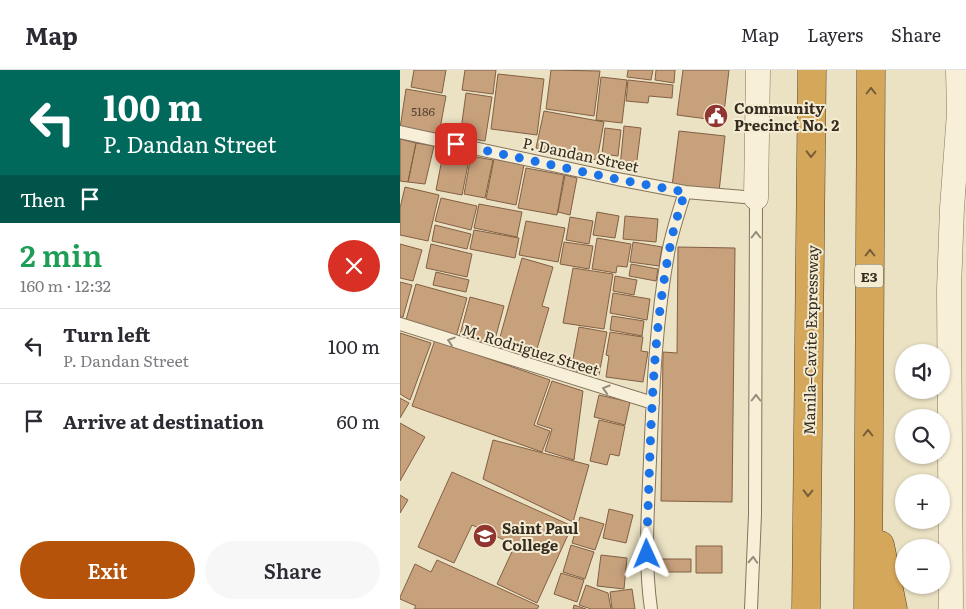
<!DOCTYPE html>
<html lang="en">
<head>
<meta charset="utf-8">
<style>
	body { margin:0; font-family:Literata,serif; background:#f7f7f7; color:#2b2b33; height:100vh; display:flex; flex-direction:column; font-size:19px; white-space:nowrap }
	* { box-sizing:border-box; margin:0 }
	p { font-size:16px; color:#7c7c81 }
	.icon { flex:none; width:28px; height:28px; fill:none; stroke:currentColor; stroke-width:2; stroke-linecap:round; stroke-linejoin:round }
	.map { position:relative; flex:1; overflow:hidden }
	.drawer { display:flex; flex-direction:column; background:#fff; width:400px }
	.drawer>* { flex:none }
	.hud { background:#00695c; color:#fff; overflow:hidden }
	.tools { position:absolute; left:495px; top:274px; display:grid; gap:10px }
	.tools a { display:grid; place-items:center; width:55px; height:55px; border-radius:50%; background:#fff; box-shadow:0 1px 4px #0004; font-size:25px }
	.pin { position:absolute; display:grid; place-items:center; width:42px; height:42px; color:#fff; margin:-21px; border-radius:10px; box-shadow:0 2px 8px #0006 }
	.me { position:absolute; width:55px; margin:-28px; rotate:359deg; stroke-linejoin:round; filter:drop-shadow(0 0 4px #0008) }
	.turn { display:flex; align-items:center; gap:18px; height:105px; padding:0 20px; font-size:22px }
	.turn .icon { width:65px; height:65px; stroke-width:2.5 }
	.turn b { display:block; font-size:35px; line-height:42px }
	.then { display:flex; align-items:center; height:48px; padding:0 20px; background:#0003; gap:10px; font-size:19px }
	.round { display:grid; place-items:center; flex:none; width:52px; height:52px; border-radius:26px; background:#f7f7f7 }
	.headline { display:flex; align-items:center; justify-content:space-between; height:85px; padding:0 20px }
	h1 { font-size:30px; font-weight:600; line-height:38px; color:#1e9e55 }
	.cta { display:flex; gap:10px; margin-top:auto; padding:10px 20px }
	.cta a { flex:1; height:58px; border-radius:30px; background:#b45309; color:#fff; font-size:20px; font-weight:600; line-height:58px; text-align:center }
	.cta a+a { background:#f7f7f7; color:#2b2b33 }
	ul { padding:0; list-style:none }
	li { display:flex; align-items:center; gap:15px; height:75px; padding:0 20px; border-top:1px solid #e1e1e2 }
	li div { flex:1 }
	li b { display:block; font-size:19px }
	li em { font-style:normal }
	header { display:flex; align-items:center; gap:30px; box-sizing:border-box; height:70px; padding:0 25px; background:#fff; border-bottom:1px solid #e1e1e2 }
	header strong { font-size:24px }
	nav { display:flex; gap:28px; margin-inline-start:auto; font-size:18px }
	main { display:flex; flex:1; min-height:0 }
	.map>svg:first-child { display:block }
	.building { fill:#c7a07c; stroke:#826043 }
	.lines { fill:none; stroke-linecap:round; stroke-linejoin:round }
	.lane-casing { stroke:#85745c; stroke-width:14 }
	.street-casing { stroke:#85745c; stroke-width:25 }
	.highway-casing { stroke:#534230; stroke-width:29 }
	.lane { stroke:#f7efd7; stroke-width:12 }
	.street { stroke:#f7efd7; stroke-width:24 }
	.highway { stroke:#d5a75a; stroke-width:28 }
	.oneway { stroke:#765d37 }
	.oneway2 { stroke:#968d7b }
	.route { stroke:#1a73e8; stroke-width:9; stroke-dasharray:0 16.2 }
	.labels { text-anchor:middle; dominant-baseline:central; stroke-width:4; stroke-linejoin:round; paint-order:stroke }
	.number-label { font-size:12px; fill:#5a4836 }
	.shield { fill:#f3ecd3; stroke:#6f6555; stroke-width:1 }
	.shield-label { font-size:14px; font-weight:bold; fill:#362b1f }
	.poi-label { font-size:15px; font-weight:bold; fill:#362b1f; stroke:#f3ecd3; text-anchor:start }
	.street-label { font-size:15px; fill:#362b1f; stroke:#f3ecd3 }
</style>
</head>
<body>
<header>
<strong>Map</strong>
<nav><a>Map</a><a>Layers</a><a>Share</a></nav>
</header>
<main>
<section class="drawer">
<div class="hud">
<div class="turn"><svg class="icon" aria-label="left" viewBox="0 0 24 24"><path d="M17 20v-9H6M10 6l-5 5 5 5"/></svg><div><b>100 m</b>P. Dandan Street</div></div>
<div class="then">Then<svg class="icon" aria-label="arrive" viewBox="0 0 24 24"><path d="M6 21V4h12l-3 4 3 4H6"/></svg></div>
</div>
<div class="headline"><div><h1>2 min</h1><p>160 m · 12:32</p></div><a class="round" style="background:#d93025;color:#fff"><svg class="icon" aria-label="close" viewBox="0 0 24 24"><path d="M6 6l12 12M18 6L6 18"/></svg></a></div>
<ul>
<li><svg class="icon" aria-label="left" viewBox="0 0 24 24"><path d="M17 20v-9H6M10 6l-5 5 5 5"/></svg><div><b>Turn left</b><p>P. Dandan Street</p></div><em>100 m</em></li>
<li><svg class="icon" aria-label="arrive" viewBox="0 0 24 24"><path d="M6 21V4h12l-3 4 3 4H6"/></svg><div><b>Arrive at destination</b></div><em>60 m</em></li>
</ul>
<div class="cta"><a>Exit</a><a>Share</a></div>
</section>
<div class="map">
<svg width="566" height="539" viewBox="0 0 566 539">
	<rect width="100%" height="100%" fill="#ebe2c4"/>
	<!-- building -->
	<path class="building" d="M14,0H46L42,23L11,17Z
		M65,0H96L93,24L62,20Z
		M151,0L200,1L194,46L146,39Z
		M228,0H253L251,10L227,7Z
		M256,0H275L274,13L255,10Z
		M283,0H329L323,51L277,45Z
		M98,4L144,9L137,65L91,59Z
		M201,7L227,10L222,53L196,50Z
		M228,10L273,15L272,28L249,26L248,33L226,31Z
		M6,19L46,26L39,64L0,58Z
		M66,23L92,27L85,71L60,67Z
		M144,41L204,52L197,90L136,78Z
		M224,56L241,58L236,98L220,97Z
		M205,58L221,60L218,86L202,84Z
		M279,61L325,66L319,122L272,116Z
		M0,69L16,73L8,112L0,111Z
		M16,73L34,76L25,114L8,112Z
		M44,79L70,84L62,125L36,120Z
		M71,86L93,90L85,128L64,124Z
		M94,89L124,95L116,135L86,129Z
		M126,98L164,105L157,145L118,138Z
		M165,105L177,108L170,145L158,142Z
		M5,117L39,125L28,171L0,165V138Z
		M41,128L77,136L71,160L35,151Z
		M79,134L122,142L117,167L74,158Z
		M197,142L219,146L215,168L193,165Z
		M225,146L258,149L256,172L223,169Z
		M170,147L193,151L189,174L166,170Z
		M126,151L165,158L158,192L119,185Z
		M35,155L71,164L67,179L32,171Z
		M74,160L119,168L115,188L70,179Z
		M197,168L231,174L227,197L217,196L216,203L192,199Z
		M164,172L193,176L189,199L160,194Z
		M233,172L262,177L259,196L230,192Z
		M0,174L22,180L13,211L0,208Z
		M31,174L72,184L67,207L26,198Z
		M278,177L335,178L332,432L261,431L263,282L277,283Z
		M122,188L153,197L142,236L149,238L134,289L97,278Z
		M231,194L258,199L256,211L229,206Z
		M173,198L213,204L204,259L163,253Z
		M36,202L69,210L66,222L33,215Z
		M215,206L237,210L234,225L213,221Z
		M0,212L12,215L3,247H0Z
		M16,214L67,228L56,267L6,250Z
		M213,223L250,229L247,250L210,243Z
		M70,227L104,236L93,277L59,268Z
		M212,246L244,251L242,266L210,260Z
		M179,257L207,262L199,305L171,300Z
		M210,262L243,267L241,281L248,282L243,312L206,307L209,286L206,285Z
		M0,263L31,273L10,330L0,324Z
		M35,270L150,310L134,355L150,361L142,382L12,336Z
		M152,311L183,321L174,390L145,381L152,359L137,354Z
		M199,325L230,332L225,355L194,347Z
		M0,328L9,333L0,348Z
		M199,350L225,356L219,386L210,384L207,395L190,391Z
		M0,353L25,367L0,411Z
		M93,370L189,395L173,452L83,409Z
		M52,402L172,456L137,533L97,514L115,475L72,455L54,493L18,477Z
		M0,425L8,430L0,443Z
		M209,439L233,445L226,473L203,468Z
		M180,447L204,454L195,480L172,473Z
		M171,475L194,482L185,509L163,502Z
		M296,476H322V503H296Z
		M201,485L227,488L224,519L197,516Z
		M260,489H291V502H260Z
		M37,490L139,536L137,539H14L16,536L0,529V527L15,494L31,502Z
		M161,503L184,510L177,532L154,524Z
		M186,515L208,523L211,539H191L179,535Z
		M232,519L235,539H212L210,522Z
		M174,535L186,539H173Z"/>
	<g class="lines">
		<!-- lane casing -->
		<g class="lane-casing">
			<path id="lane" d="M0,62L217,109L285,122L356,128L355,444L351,539
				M0,254L253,333
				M251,539C244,490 248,440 250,390C253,320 256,247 269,178C273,159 279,141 285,122"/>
		</g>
		<!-- street casing -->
		<g class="street-casing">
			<path id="street" d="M356,128L358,0
				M551,539L549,219L552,138L559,43L558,0"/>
		</g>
		<!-- highway casing -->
		<g class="highway-casing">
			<path id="highway" d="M480,475L493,539
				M406,539L412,0
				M468,539L471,0"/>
		</g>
		<!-- lane -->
		<use href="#lane" class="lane"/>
		<!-- street -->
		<use href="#street" class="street"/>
		<!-- highway -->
		<use href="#highway" class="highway"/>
	</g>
	<!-- one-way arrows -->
	<defs><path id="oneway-chevron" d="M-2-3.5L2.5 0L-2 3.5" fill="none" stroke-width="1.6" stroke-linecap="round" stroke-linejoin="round" transform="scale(1.25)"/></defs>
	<g class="oneway">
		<use href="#oneway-chevron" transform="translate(471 21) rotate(-90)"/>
		<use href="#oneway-chevron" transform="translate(411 84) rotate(91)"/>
		<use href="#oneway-chevron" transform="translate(470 183) rotate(-90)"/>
		<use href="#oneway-chevron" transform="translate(468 363) rotate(-90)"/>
		<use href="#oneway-chevron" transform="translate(408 423) rotate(91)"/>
	</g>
	<g class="oneway2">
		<use href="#oneway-chevron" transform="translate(356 165) rotate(-90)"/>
		<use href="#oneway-chevron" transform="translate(51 271) rotate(-162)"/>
		<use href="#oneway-chevron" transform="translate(206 319) rotate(-163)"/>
		<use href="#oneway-chevron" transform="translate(356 328) rotate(-90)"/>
		<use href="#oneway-chevron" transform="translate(353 490) rotate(-87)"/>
	</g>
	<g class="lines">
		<!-- route -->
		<path class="route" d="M56,74L216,109L285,122C279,141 273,159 270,177C251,271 251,369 247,465V484"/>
	</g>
	<!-- icons -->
	<defs>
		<g id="civic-disc" transform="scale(1.25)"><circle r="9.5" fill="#90352f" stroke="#f3ecd3"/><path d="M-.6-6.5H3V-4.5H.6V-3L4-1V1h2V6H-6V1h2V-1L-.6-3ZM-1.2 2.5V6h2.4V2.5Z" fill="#fff"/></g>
		<g id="university-disc" transform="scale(1.25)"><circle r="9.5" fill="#90352f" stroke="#f3ecd3"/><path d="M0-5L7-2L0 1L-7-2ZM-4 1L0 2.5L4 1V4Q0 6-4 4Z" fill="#fff"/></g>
	</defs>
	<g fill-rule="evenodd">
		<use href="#civic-disc" x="316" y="46"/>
		<use href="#university-disc" x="85" y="466"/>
	</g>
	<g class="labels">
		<!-- number labels -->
		<g class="number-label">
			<text x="23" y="41">5186</text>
		</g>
		<!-- shield labels -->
		<rect class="shield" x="455" y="194.5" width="28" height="23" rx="4"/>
		<g class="shield-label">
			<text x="469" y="206">E3</text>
		</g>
		<!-- poi labels -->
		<g class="poi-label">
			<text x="334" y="37">Community<tspan x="334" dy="17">Precinct No. 2</tspan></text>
			<text x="102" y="457">Saint Paul<tspan x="102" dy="17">College</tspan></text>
		</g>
		<!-- street labels -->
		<g class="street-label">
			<text transform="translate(181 84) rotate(12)">P. Dandan Street</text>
			<text transform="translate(410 270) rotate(-89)">Manila–Cavite Expressway</text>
			<text transform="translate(131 279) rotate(17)">M. Rodriguez Street</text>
		</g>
	</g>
</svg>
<div class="tools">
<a><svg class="icon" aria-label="sound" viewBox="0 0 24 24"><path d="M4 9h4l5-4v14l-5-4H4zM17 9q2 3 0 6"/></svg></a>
<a><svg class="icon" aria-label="search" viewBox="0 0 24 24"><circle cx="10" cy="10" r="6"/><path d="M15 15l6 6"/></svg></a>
<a>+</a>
<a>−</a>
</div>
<div class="pin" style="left:56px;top:74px;background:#d93025"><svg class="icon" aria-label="arrive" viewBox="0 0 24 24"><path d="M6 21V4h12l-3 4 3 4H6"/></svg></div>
<svg class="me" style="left:247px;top:484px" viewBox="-20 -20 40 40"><path d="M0-17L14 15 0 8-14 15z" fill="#1a73e8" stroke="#fff" stroke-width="4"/></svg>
</div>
</main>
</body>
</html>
